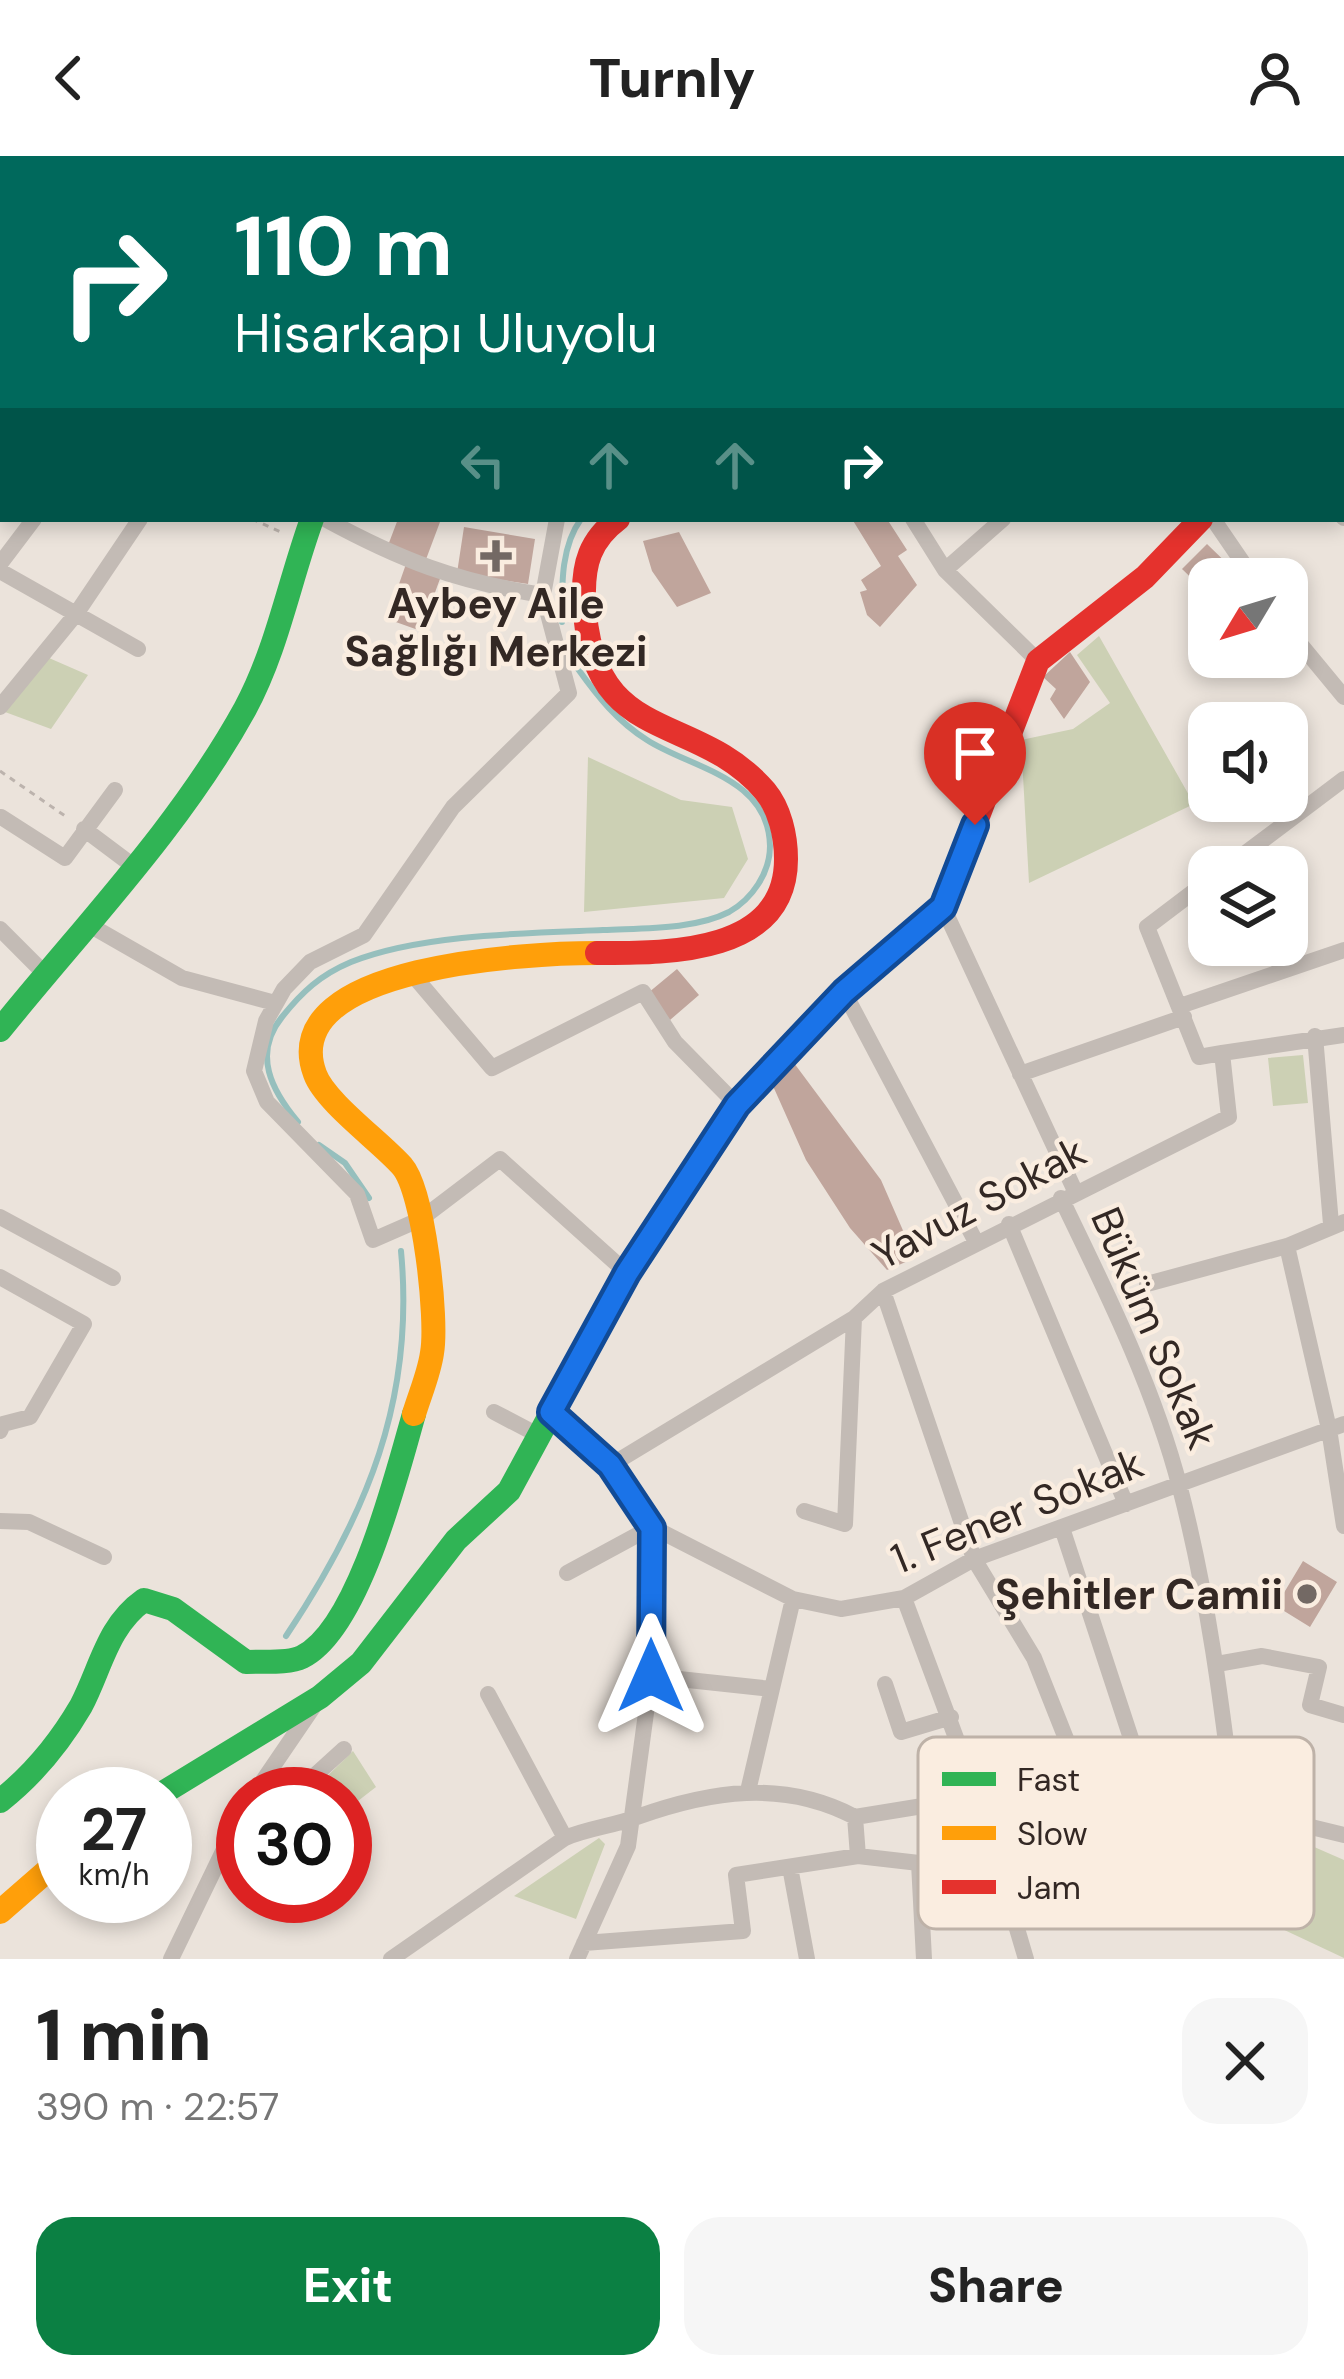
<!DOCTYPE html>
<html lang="en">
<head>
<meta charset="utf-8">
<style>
	body { margin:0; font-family:"DM Sans",sans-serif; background:#f6f6f6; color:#222; height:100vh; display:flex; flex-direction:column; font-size:45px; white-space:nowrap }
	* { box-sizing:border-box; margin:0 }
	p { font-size:39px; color:#767676 }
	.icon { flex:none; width:66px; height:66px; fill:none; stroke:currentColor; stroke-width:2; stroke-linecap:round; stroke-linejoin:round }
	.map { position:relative; height:1803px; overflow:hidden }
	.panel { display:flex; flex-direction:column; background:#fff; flex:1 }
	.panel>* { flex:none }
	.banner { position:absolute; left:0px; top:0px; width:1344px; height:366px; box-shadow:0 6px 18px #0003; background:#00695c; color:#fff; overflow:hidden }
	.needle { width:78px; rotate:232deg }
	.buttons { position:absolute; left:1188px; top:402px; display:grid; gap:24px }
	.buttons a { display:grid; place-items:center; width:120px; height:120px; border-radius:24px; background:#fff; box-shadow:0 6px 18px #0003; font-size:60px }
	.speed { position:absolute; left:36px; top:1611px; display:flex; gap:24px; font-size:60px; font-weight:700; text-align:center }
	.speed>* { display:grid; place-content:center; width:156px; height:156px; border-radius:50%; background:#fff; box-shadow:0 6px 18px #0003; line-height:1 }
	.speed small { font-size:30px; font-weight:400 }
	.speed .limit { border:18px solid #d22; background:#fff; color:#111 }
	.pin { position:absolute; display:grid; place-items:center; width:102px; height:102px; color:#fff; margin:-123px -51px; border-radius:50% 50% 50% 0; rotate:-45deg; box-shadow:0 0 12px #0007 }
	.pin .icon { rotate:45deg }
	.me { position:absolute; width:132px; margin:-66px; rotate:0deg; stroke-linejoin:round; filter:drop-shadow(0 0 9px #0008) }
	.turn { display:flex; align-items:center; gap:42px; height:252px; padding:0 36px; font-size:54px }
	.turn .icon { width:156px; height:156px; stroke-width:2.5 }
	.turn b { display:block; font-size:84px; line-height:102px }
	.lanes { display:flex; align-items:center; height:114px; padding:0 36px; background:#0003; justify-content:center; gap:60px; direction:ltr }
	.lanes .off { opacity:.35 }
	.round { display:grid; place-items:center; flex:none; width:126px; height:126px; border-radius:36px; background:#f6f6f6 }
	.headline { display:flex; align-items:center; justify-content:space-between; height:204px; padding:0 36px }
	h1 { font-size:72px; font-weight:800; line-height:90px }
	.button { display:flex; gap:24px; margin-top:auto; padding:24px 36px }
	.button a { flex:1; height:138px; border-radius:36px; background:#0b8043; color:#fff; font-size:48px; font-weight:800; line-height:138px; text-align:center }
	.button a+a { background:#f6f6f6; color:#222 }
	header { display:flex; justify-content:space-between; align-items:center; height:156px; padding:0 36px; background:#fff; font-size:54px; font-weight:800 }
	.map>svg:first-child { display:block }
	.green { fill:#ccd0b4 }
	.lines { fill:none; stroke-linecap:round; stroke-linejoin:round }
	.stream { stroke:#96bfbd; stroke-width:6 }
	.building { fill:#c0a59c }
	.path { stroke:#bcb3ad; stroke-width:3; stroke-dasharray:6 6; stroke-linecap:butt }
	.street { stroke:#c3bbb5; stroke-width:16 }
	.fast { stroke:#30b455; stroke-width:24 }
	.slow { stroke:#ff9f0a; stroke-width:24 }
	.jam { stroke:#e5322d; stroke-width:24 }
	.route-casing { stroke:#114b97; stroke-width:30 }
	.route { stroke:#1a73e8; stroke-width:21 }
	.poi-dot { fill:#736964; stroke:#faede0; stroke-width:4.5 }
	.labels { text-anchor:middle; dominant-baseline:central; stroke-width:9; stroke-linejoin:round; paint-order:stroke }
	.poi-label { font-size:42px; font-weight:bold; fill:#332824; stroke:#faede0 }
	.street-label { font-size:42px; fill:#332824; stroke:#faede0 }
	.key { fill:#faede0; stroke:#beb2a8; stroke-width:3 }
	.key-label { font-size:33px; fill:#332824 }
</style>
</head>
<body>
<header><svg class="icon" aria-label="back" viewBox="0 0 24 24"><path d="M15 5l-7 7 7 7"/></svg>Turnly<svg class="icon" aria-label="person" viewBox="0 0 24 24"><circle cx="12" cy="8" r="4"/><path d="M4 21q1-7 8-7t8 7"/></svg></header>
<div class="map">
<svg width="1344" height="1803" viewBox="0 0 1344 1803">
	<rect width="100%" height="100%" fill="#ebe3db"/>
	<!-- green -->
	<path class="green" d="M1099,480L1194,648L1029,727L1021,584L1073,573L1110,547L1077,499Z
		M49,502L88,519L51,573L5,556Z
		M588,601L681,644L732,651L748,703L724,742L584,756Z
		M1303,899L1308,947L1273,950L1268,902Z
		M353,1595L376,1631L345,1655V1638H309Z
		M1289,1680L1344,1704V1802L1263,1764Z
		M599,1682L605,1688L576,1763L514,1740Z"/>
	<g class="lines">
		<!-- stream -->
		<path class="stream" d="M562,466C562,432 560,392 581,363
			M298,966C272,935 252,898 282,861C302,836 320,819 351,806C421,778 529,777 603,774C641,772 694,774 729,756C752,743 770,717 770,690C769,621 690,612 647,584C617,565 598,541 578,513
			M319,989L345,1007L369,1042
			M286,1480C367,1359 415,1243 401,1095"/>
	</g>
	<!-- building -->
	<path class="building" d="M398,363L440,366L425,406L387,392Z
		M852,363H887L907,394L898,400L917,429L880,471L867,459L860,436L867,434L861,424L881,410Z
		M464,371L535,383L528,428L457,417Z
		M679,376L711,437L677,451L652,415L643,385Z
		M1207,388L1243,423H1209V439L1182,413Z
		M406,408L441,420L421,475L393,465L392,448Z
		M1070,496L1090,526L1064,563L1050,543L1056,533L1043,521Z
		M677,813L699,839L670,864L648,837Z
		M794,907L881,1024L915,1102L887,1114L850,1072L806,1004L773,930Z
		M1303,1405L1337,1426L1310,1471L1276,1450Z"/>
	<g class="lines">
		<!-- path -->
		<path class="path" d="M252,363L283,377
			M0,615L68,662"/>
		<!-- street -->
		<path class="street" d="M626,0L631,3
			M868,0L871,3
			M37,3V0
			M340,3L341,0
			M536,3L538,0
			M1286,3L1289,0
			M0,41L3,42
			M0,121H3
			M0,172L3,173
			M0,281L3,278
			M1341,334L1344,329
			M1341,359L1344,362
			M325,363C400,404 457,426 543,439
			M557,363L543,439L569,537L453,651L364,779L310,806L284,833L266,865L254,915L267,946L357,1038L373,1084L421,1063L500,1003L627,1117
			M913,363L945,414L1038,505
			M1213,363L1254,423
			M0,408L34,363
			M945,414L1003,363
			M0,415L138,493
			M1287,472L1344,541
			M0,551L76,458L140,363
			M1,661L65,702L115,634
			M84,673L132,709
			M1227,711L1344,623
			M1209,724L1147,771L1199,901L1222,897
			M943,751L1075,1035
			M86,767L182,822L275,847
			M0,773L45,818
			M413,819L492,912L643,836L675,886L737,949
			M844,836L976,1086
			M1180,850L1344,794
			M1315,880L1331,1068
			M1020,918L1184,861
			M1061,1042C1106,1135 1154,1231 1180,1332C1208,1440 1222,1549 1235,1660
			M0,1061L113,1122
			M1009,1068L1126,1348
			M1287,1090L1329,1273L1344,1370
			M0,1121L84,1168L30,1261L3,1268L0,1275
			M1147,1128L1287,1090L1344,1066
			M883,1135L974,1403L1034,1502L1080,1618L1086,1640L1085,1704L1081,1719L1072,1726L992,1744L919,1707L924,1803
			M494,1256L538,1279
			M551,1256L611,1309L652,1371L651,1520L628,1690L577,1803
			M611,1309L854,1162L883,1135L1229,961L1222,897L1344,879
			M804,1355L845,1368L854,1162
			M0,1365L29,1366L104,1401
			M1062,1372L1166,1689L1204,1673
			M567,1417L652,1371L793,1443L841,1453L904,1442L974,1403L1344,1268
			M904,1442L978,1641L1026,1803
			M1217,1508L1262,1500L1319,1511L1310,1549L1344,1559
			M651,1520L772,1533
			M885,1528L901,1576L951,1561
			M488,1538L565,1682
			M748,1635L793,1443
			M254,1638L316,1547
			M287,1638L301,1632L344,1593
			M855,1661L978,1641
			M855,1661L858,1700
			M790,1711L807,1803
			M1211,1757L1204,1673L1254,1657L1344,1679
			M584,1787L743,1775L736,1719L858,1700L919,1707L993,1690
			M171,1803L243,1654
			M391,1803L565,1682C589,1672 613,1670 637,1661C710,1635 783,1623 855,1661"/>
		<!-- fast -->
		<path class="fast" d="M1081,3L1083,0
			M1341,195L1344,191
			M0,874C84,770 180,671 245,553C277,494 289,426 312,363
			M161,1638L320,1541L361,1507L456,1384L509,1335L627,1117L730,960
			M0,1645C33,1619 60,1586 81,1550C101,1512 107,1470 144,1444L173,1453L246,1506C261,1505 288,1508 302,1501C359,1473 397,1317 414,1258"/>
		<!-- slow -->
		<path class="slow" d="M1134,0L1138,1
			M1218,0L1222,3
			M414,1258C420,1238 429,1218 432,1197C438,1164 424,1035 402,1010C381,986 325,946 315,918C274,808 535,797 597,797
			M0,1756L63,1701"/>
		<!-- jam -->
		<path class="jam" d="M1341,102L1344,105
			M597,797C663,797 786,800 786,703C786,680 780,653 765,635C695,553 589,593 584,442C583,408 590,384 618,363
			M730,960L844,836L943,751L1038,505L1145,421L1201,363"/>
	</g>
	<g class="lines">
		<!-- route casing -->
		<g class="route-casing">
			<path id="route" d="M651,1520L652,1372L610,1309L551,1256L627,1117L737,949L844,836L943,751L975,669"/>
		</g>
		<!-- route -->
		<use href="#route" class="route"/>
	</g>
	<!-- markers -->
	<g class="poi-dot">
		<path d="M490 382h12v12h12v12h-12v12h-12v-12h-12v-12h12z"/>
		<circle cx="1307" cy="1438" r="12"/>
	</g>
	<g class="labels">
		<!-- poi labels -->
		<g class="poi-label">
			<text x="496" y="447">Aybey Aile<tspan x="496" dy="48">Sağlığı Merkezi</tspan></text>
			<text x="1283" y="1438" text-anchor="end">Şehitler Camii</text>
		</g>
		<!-- street labels -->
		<g class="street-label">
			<text transform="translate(979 1047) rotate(-28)">Yavuz Sokak</text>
			<text transform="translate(1154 1172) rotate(67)">Büküm Sokak</text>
			<text transform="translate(1017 1355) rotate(-22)">1. Fener Sokak</text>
		</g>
	</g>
	<!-- legend -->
	<rect x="918" y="1581" width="396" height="192" rx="18" class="key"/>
	<rect x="942" y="1616" width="54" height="14" fill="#30b455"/>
	<rect x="942" y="1670" width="54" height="14" fill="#ff9f0a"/>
	<rect x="942" y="1724" width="54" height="14" fill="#e5322d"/>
	<g class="key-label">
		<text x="1017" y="1635">Fast</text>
		<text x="1017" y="1689">Slow</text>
		<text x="1017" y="1743">Jam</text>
	</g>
</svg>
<div class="buttons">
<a><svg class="needle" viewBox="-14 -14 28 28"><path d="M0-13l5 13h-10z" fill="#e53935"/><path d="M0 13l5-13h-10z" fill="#767676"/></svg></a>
<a><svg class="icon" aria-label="sound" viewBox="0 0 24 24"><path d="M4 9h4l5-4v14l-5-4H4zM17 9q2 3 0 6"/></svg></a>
<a><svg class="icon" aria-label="layers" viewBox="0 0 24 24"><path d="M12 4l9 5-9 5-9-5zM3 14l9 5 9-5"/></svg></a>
</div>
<div class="speed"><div>27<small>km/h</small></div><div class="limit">30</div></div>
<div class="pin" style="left:975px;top:669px;background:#d93025"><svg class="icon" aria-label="arrive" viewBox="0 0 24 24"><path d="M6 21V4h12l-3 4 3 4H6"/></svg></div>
<svg class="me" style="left:651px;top:1520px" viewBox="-20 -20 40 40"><path d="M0-17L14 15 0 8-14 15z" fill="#1a73e8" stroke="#fff" stroke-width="4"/></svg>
<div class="banner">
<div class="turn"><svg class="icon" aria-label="right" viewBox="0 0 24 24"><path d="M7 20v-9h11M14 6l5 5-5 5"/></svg><div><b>110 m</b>Hisarkapı Uluyolu</div></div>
<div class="lanes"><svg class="icon off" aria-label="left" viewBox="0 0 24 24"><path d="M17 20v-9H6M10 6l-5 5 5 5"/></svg><svg class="icon off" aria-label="ahead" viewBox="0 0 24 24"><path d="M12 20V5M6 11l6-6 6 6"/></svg><svg class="icon off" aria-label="ahead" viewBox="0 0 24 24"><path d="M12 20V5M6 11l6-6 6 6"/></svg><svg class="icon" aria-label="right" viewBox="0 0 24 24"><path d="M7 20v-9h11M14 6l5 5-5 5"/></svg></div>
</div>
</div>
<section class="panel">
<div class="headline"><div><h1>1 min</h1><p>390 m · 22:57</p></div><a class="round"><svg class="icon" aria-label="close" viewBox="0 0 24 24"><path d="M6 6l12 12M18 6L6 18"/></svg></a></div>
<div class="button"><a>Exit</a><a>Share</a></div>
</section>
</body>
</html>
